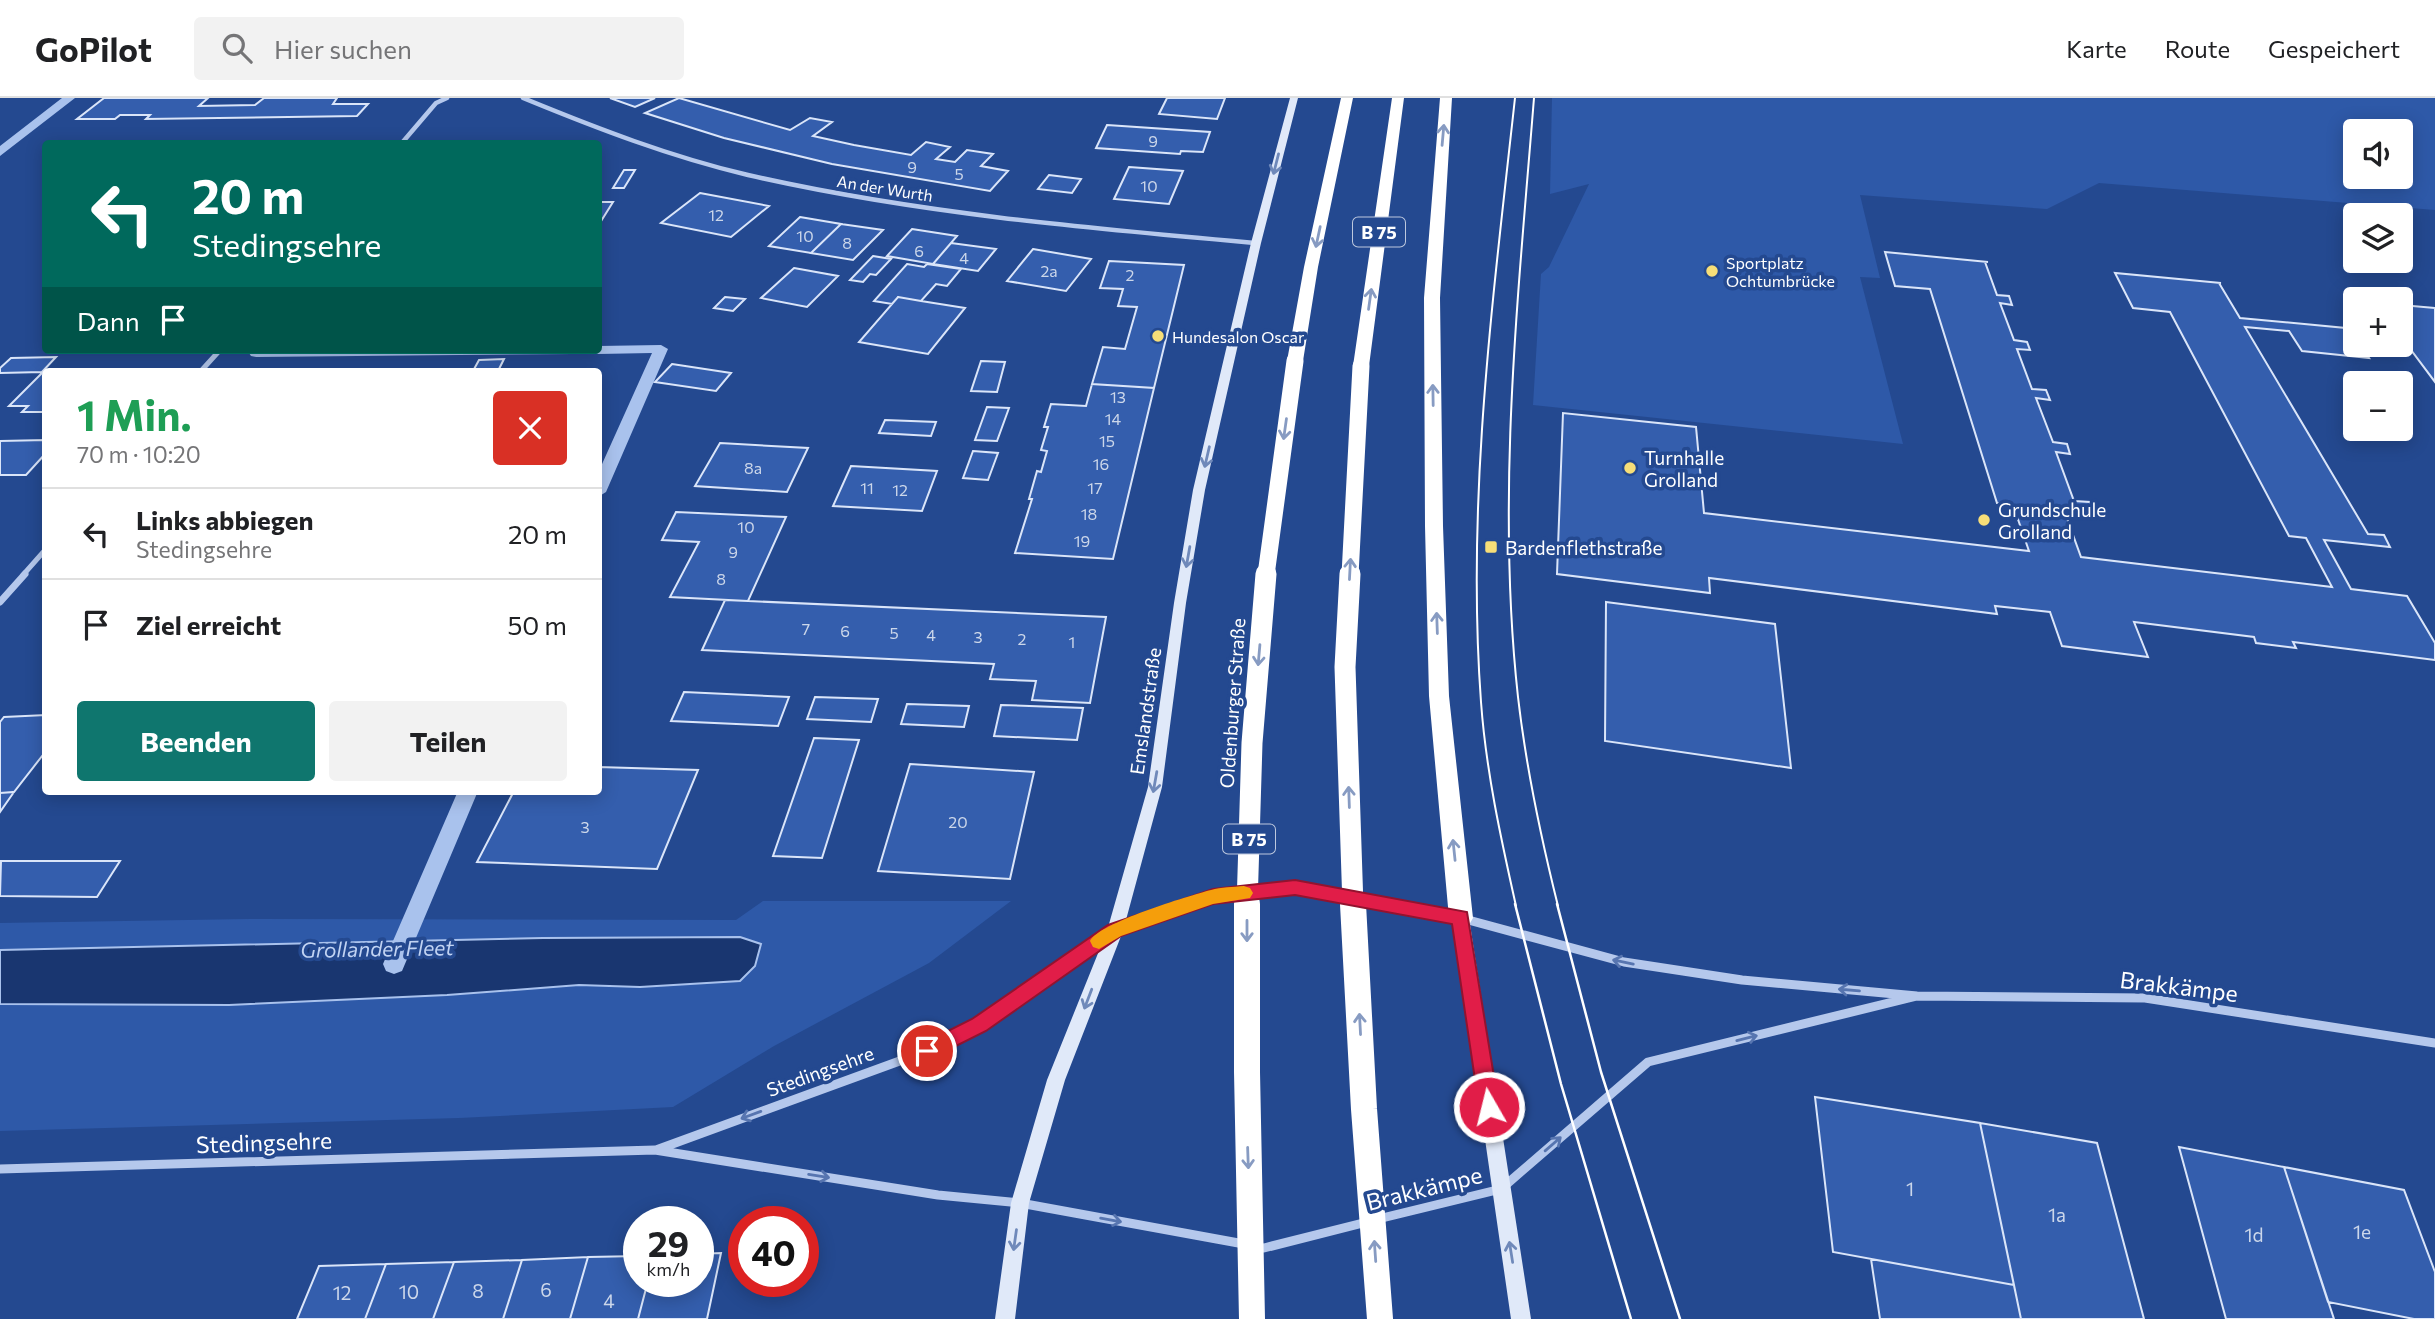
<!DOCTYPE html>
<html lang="de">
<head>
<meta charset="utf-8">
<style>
	body { margin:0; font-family:Commissioner,sans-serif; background:#f2f2f2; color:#202124; height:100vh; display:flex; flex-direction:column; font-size:26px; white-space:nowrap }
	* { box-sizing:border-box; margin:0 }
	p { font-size:23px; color:#757577 }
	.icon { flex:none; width:38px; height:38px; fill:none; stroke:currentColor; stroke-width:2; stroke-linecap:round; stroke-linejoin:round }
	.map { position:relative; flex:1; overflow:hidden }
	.side { position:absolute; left:42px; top:270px; width:560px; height:427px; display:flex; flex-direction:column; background:#fff; border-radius:7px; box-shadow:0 4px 18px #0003 }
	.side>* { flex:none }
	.guide { position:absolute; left:42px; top:42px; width:560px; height:214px; border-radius:7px; box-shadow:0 4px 18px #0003; background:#00695c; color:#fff; overflow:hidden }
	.fabs { position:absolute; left:2343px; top:21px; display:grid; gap:14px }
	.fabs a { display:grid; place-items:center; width:70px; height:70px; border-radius:7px; background:#fff; box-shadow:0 4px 18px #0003; font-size:35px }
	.speed { position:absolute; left:623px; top:1108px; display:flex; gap:14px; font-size:35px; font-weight:700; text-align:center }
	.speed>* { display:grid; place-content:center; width:91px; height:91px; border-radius:50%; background:#fff; box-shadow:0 4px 18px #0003; line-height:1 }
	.speed small { font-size:18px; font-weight:400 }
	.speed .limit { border:10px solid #d22; background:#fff; color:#111 }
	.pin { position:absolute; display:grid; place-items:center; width:60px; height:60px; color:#fff; margin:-30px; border:4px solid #fff; border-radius:50%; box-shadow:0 2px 7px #0007 }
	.me { position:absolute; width:77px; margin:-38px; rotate:352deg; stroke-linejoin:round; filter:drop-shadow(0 0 5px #0008) }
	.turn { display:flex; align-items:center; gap:24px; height:147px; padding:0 35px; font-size:32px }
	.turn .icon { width:91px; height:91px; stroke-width:2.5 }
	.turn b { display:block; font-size:49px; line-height:60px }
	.then { display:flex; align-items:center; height:66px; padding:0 35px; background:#0003; gap:14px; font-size:26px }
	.round { display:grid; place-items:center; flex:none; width:74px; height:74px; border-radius:7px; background:#f2f2f2 }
	.headline { display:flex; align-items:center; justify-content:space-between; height:119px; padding:0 35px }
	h1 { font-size:42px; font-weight:700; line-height:52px; color:#1e9e55 }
	.action { display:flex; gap:14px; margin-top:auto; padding:14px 35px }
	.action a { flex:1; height:80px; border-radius:7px; background:#0f766e; color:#fff; font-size:28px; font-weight:700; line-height:80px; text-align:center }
	.action a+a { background:#f2f2f2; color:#202124 }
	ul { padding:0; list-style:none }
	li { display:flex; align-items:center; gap:21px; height:91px; padding:0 35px; border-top:2px solid #e0e0e0 }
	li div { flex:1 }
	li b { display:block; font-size:26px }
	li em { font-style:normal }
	header { display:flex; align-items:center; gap:42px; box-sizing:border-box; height:98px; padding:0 35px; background:#fff; border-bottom:2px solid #e0e0e0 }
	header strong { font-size:33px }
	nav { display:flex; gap:38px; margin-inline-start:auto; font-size:24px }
	.search { width:490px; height:63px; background:#f2f2f2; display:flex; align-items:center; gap:18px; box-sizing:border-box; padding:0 24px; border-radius:7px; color:#757577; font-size:26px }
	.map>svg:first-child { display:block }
	.green { fill:#2e59a8; fill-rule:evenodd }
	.water { fill:#193670; stroke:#a9c2ed; stroke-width:2 }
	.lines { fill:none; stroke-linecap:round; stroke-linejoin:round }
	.stream { fill:#a9c2ed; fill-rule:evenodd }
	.building { fill:#345ead; stroke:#dae5f9; stroke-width:2 }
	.street-far3 { stroke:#b5c8ec; stroke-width:4.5 }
	.street-far2 { stroke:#b5c8ec; stroke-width:5 }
	.street-far1 { stroke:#b5c8ec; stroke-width:7 }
	.street { stroke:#b5c8ec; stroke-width:9 }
	.secondary { fill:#e0e9f9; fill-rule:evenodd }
	.highway { fill:#fff; fill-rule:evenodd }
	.tram-far1 { stroke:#fff; stroke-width:2 }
	.tram { stroke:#fff; stroke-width:2.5 }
	.highway-bridge-far2 { stroke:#fff; stroke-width:17 }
	.highway-bridge-far1 { stroke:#fff; stroke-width:21 }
	.highway-bridge { stroke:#fff; stroke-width:26 }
	.oneway { stroke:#879bc2 }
	.oneway2 { stroke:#6f89ba }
	.oneway3 { stroke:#5775b0 }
	.route { fill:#e11d48; stroke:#92132f; stroke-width:2 }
	.slow { fill:#f59e0b }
	.poi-dot { fill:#f7de78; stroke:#244990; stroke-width:2.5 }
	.labels { text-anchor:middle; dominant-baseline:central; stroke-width:7; stroke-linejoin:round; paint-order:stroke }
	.number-label { font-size:16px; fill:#ccd7ea }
	.far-street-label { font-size:16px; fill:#fff; stroke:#244990 }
	.far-poi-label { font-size:16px; fill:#fff; stroke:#244990; text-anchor:start }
	.shield { fill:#244990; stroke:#bdc8de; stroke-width:2 }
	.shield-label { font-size:18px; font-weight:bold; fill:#fff }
	.poi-label { font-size:19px; fill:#fff; stroke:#244990; text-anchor:start }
	.street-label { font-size:19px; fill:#fff; stroke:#244990 }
	.near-number-label { font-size:19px; fill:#ccd7ea }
	.water-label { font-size:21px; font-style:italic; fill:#c1d3f3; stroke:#244990 }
	.near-street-label { font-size:23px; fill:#fff; stroke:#244990 }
</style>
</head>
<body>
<header>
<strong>GoPilot</strong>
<div class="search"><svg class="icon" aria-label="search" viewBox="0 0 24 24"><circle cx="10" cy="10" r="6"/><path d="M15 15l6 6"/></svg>Hier suchen</div>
<nav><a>Karte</a><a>Route</a><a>Gespeichert</a></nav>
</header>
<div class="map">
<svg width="2435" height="1221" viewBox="0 0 2435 1221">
	<rect width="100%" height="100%" fill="#244990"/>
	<!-- green -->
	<path class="green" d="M1552,0H2435V112L2099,85L2047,111L1860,97L1880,180L1860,179L1903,346L1533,307L1541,176L1549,169L1589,86L1550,96ZM2401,33V79H2356V33Z
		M763,803H1011L929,865L774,948L673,1009L459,1020L0,1033V906L229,907L447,897L579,887L640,889L740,883L755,868L740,839L543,840L0,852V825L249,821L736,822Z"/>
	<!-- water -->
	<path class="water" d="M740,839L761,846L755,868L740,883L640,889L579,887L447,897L229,907L0,906V852L543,840Z"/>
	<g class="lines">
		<!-- stream -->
		<path class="stream" d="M62,0H75L0,58V48Z
			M661,247L668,251L606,394L598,399V375L652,255L598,256L591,252H598V248Z
			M251,252H579L572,256L256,259L251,258L249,255Z
			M458,693H478L402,873L394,876L386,873L383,866Z"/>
	</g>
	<!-- building -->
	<path class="building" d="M104,0H208L199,8L255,7L264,0H337L333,6H368L357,18L146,21L150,17H120L115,21H77Z
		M610,0H655L635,9Z
		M679,0L790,32L810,20L832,24L813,38L854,47L911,57L926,44L950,49L936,61L955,64L967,52L993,56L981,68L1008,73L990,93L832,66L724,40L645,15Z
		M1167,0H1225L1217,21L1159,16Z
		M1107,27L1210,34L1203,54L1181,53L1180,56L1096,50Z
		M1129,69L1183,73L1169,106L1114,101Z
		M624,72H635L624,90H613Z
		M1049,77L1081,81L1072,95L1038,91Z
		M700,95L769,108L731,139L661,125Z
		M598,104H613L598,128Z
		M800,119L841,126L811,155L769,148Z
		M841,126L883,132L853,162L811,155Z
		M912,131L957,138L933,166L887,158Z
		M951,145L996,151L978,173L933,166Z
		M1033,151L1091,161L1066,193L1007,183Z
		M1885,154L1988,164H1985L1997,197L2009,198L2012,207L2000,205L2014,242L2027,244L2030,252L2017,251L2032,291L2046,292L2050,302L2036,300L2053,344L2067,346L2070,356L2056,354L2074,403L2090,404L2094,416L2064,412L2081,459L2332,489L2306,440L2289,438L2170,214L2133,210L2115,175L2221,185H2219L2240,220L2356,231V247H2360L2369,260L2302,253L2289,233L2245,229L2368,436L2384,437L2390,449L2324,442L2351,491L2407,498L2435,545V562L2293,544L2296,550L2256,545L2254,539L2134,524L2148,559L2062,548L2050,514L1995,508L1997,516L1709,480L1710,495L1557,476L1563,315L1696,329L1704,415L2029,453L2013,407L1997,405L1930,191L1895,188Z
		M873,158L891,161L876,177L870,176L863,184L850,182Z
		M1109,163L1184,167L1154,290L1092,286L1103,249L1125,251L1137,209L1118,208L1123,191L1100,190Z
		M907,166L924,169L927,166L961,171L947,188L936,186L921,203L898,199L892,206L874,203Z
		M794,170L838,178L807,209L761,200Z
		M725,199L745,201L733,213L714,210Z
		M898,199L921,203L965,210L928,256L859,244Z
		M2401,207L2435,210V284L2405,244H2401Z
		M56,259L42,274L0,275V270L11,260Z
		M504,261L498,273H473L479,262Z
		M981,263L1005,264L997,294L971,293Z
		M672,266L731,275L716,293L655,284Z
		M130,271L46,273V314H22L28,308H9L45,272Z
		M1092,286L1154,290L1113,461L1015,455L1032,401H1029L1037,373L1041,374L1047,353L1041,352L1048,329H1044L1051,306L1086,308Z
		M987,309L1009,310L997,343L975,342Z
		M885,322L936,324L931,338L879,335Z
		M46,342V355L26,377H0V343Z
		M720,345L808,350L787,394L695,388Z
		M973,353L998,355L988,382L963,380Z
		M851,368L937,373L922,413L833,408Z
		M676,414L786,419L748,503L670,499L699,444L662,442Z
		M725,502L748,503L1106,519L1090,605L1032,602L1036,583L990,581L994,566L702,552Z
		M1606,504L1775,526L1791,670L1605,643Z
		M684,594L789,599L778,628L671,623Z
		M815,599L878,601L871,624L807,621Z
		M907,606L969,608L964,629L901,626Z
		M1001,607L1083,610L1077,642L994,638Z
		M46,617V653L14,694L0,695V624L4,619Z
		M814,640L859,642L822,760L773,758Z
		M910,666L1034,674L1010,781L878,773Z
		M598,669L698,672L657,771L477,764L514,693H598Z
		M14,694L0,714V695Z
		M1,763H120L97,799L0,798Z
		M1815,999L1980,1025L2014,1187L1833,1154Z
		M1980,1025L2097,1045L2144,1221H2021Z
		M2179,1049L2284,1069L2334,1221H2226Z
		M2284,1069L2404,1092L2435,1174V1221H2414L2328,1204Z
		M721,1155L707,1221H638L648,1183H698V1156Z
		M639,1158V1183H648L638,1221H570L588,1159Z
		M588,1159L570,1221H503L522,1162Z
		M1871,1161L2014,1187L2021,1221H1880Z
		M522,1162L503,1221H433L454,1164Z
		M454,1164L433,1221H365L386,1166Z
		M386,1166L365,1221H297L319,1168Z"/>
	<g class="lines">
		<!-- street-far3 -->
		<path class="street-far3" d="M523,0C596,30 671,59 748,77C914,115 1086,130 1256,145
			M401,46L436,5L447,0"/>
		<!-- street-far2 -->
		<path class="street-far2" d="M201,273L220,252
			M23,477L46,451"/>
		<!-- street-far1 -->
		<path class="street-far1" d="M0,504L25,476
			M1185,808L1213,798L1295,790L1396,808"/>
		<!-- street -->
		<path class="street" d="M1386,806L1461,820L1624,864L1742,882L1917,898L2145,900L2435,945
			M656,1052L927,953L979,927L1115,833L1189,806
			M0,1071L655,1052L938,1097L1020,1105L1244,1146
			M1378,1121L1501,1091L1648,964L1917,898
			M1256,1149L1264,1150L1367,1124"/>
		<!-- secondary -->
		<path class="secondary" d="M1290,0H1298L1261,145L1205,392L1186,505L1162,689L1123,833L1065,982L1029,1105L1015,1221H995L1011,1105L1047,982L1107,833L1148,689L1174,505L1193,392L1251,145Z
			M1461,813L1467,815L1469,820L1531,1221H1511L1453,820L1455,815Z"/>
		<!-- highway -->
		<path class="highway" d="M1341,0H1353L1318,169L1303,263L1295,268L1287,263L1304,169Z
			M1392,0H1404L1369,268L1361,273L1353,268Z
			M1440,0H1452L1440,200L1443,428L1449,598L1473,820L1469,827L1461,830L1453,827L1449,820L1429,598L1425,428L1424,200Z"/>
		<!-- tram-far1 -->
		<path class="tram-far1" d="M1515,0C1493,200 1466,402 1481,604C1486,673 1501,741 1516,808
			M1534,0C1518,199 1496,400 1518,599C1526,669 1541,740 1558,808"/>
		<!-- tram -->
		<path class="tram" d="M1515,806L1561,986L1631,1221
			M1557,806L1601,974L1680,1221"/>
		<!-- highway-bridge-far2 -->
		<path class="highway-bridge-far2" d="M1266,477L1295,263
			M1350,477L1361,268"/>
		<!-- highway-bridge-far1 -->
		<path class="highway-bridge-far1" d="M1350,476L1345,569L1353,808
			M1247,808L1252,645L1266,476"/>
		<!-- highway-bridge -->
		<path class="highway-bridge" d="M1247,806V974L1252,1221
			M1353,806L1364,1011L1380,1221"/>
	</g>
	<!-- one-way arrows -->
	<defs><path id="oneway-shaft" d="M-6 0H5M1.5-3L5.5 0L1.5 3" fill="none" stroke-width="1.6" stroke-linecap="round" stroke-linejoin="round" transform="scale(1.75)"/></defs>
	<g class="oneway">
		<use href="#oneway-shaft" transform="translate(1443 37) rotate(-85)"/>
		<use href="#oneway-shaft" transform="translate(1318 139) rotate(102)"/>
		<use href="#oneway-shaft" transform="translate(1370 201) rotate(-82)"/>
		<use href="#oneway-shaft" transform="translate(1433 297) rotate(-91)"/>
		<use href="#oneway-shaft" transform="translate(1285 331) rotate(98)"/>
		<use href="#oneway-shaft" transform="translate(1350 471) rotate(-87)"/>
		<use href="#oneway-shaft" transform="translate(1437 525) rotate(-92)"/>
		<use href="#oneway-shaft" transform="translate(1259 557) rotate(95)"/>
		<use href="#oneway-shaft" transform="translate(1349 699) rotate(-92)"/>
		<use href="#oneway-shaft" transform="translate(1454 752) rotate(-96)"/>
		<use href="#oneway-shaft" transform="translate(1247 833) rotate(90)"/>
		<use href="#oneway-shaft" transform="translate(1360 926) rotate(-93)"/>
		<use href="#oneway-shaft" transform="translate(1248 1060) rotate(88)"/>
		<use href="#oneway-shaft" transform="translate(1375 1153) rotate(-94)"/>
	</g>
	<g class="oneway2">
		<use href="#oneway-shaft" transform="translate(1276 66) rotate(104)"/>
		<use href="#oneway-shaft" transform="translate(1207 359) rotate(103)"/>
		<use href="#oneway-shaft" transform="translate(1188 459) rotate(100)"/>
		<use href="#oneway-shaft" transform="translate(1155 684) rotate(100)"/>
		<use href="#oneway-shaft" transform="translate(1088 901) rotate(111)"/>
		<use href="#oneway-shaft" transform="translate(1015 1142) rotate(98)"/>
		<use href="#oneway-shaft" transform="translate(1511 1154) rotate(-99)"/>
	</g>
	<g class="oneway3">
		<use href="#oneway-shaft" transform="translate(1623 864) rotate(-168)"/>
		<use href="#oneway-shaft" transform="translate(1849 892) rotate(-175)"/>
		<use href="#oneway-shaft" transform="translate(1747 940) rotate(-14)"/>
		<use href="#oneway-shaft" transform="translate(751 1017) rotate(160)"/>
		<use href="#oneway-shaft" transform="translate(1553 1046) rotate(-41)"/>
		<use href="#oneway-shaft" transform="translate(819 1078) rotate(9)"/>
		<use href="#oneway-shaft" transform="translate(1111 1122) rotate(10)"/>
	</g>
	<!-- route -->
	<path class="route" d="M1295,782L1467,814L1499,1009L1496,1016L1489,1019L1482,1016L1479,1009L1452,826L1295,797L1213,806L1121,838L986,933L934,959L927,962L920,959L917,953L920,947L972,921L1108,827L1213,791Z"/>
	<!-- slow -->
	<path class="slow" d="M1244,788L1250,790L1253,795L1250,800L1213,806L1121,838L1099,851L1093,849L1090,843C1099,825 1188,798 1211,792C1221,789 1233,789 1244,788Z"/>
	<!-- markers -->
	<g class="poi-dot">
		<circle cx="1712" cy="173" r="7"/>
		<circle cx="1158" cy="238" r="7"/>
		<circle cx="1630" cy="370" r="7"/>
		<circle cx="1984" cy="422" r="7"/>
		<rect x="1484" y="442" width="14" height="14" rx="3.5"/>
	</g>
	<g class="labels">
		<!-- number labels -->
		<g class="number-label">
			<text x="1153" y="42">9</text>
			<text x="912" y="68">9</text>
			<text x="959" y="75">5</text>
			<text x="1149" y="87">10</text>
			<text x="716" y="116">12</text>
			<text x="805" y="137">10</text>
			<text x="847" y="144">8</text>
			<text x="919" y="152">6</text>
			<text x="964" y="159">4</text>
			<text x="1049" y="172">2a</text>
			<text x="1130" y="176">2</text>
			<text x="1118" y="298">13</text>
			<text x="1113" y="320">14</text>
			<text x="1107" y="342">15</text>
			<text x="1101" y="365">16</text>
			<text x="753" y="369">8a</text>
			<text x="867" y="389">11</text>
			<text x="1095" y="389">17</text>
			<text x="900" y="391">12</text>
			<text x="1089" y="415">18</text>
			<text x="746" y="428">10</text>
			<text x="1082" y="442">19</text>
			<text x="733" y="453">9</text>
			<text x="721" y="480">8</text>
			<text x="806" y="530">7</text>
			<text x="845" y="532">6</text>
			<text x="894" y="534">5</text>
			<text x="931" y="536">4</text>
			<text x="978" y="538">3</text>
			<text x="1022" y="540">2</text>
			<text x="1072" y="543">1</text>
			<text x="958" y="723">20</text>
			<text x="585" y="728">3</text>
		</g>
		<!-- far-street labels -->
		<g class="far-street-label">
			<text transform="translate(885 90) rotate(9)">An der Wurth</text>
		</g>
		<!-- far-poi labels -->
		<g class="far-poi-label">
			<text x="1726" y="164">Sportplatz<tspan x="1726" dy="18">Ochtumbrücke</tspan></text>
			<text x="1172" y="238">Hundesalon Oscar</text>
		</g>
		<!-- shield labels -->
		<g class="shield">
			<rect x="1353" y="119.5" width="52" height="29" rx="5"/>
			<rect x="1223" y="726.5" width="52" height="29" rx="5"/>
		</g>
		<g class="shield-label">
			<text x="1379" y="134">B 75</text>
			<text x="1249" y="741">B 75</text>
		</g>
		<!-- poi labels -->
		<g class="poi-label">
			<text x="1644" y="359">Turnhalle<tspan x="1644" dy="22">Grolland</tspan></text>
			<text x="1998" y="411">Grundschule<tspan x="1998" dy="22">Grolland</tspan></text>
			<text x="1505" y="449">Bardenflethstraße</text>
		</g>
		<!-- street labels -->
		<g class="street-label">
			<text transform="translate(1232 605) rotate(-86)">Oldenburger Straße</text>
			<text transform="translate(1145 613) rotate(-82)">Emslandstraße</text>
			<text transform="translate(820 973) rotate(-20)">Stedingsehre</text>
		</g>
		<!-- near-number labels -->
		<g class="near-number-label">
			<text x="1910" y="1090">1</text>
			<text x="2057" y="1116">1a</text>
			<text x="2362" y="1133">1e</text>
			<text x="2254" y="1136">1d</text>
			<text x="546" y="1191">6</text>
			<text x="478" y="1192">8</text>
			<text x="409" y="1193">10</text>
			<text x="342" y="1194">12</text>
			<text x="609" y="1202">4</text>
		</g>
		<!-- water labels -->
		<g class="water-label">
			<text transform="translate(377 850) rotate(-1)">Grollander Fleet</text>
		</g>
		<!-- near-street labels -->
		<g class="near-street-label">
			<text transform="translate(2179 888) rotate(7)">Brakkämpe</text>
			<text transform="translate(264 1044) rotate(-2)">Stedingsehre</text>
			<text transform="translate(1424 1090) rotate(-14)">Brakkämpe</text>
		</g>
	</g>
</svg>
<div class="fabs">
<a><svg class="icon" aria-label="sound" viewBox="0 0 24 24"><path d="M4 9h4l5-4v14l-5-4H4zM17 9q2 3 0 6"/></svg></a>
<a><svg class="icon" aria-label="layers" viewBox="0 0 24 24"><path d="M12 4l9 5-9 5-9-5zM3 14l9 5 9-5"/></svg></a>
<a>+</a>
<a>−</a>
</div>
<div class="speed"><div>29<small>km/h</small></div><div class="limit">40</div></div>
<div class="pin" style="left:927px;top:953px;background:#d93025"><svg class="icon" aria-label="arrive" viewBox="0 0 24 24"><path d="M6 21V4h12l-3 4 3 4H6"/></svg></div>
<svg class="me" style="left:1489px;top:1009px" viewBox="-20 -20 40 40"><circle r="17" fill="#e11d48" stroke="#fff" stroke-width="3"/><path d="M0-11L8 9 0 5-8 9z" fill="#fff"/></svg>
<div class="guide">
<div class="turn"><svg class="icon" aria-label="left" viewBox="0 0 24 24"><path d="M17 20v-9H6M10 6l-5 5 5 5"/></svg><div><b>20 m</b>Stedingsehre</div></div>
<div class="then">Dann<svg class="icon" aria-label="arrive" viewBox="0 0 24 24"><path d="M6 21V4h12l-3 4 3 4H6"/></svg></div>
</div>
<section class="side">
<div class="headline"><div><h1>1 Min.</h1><p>70 m · 10:20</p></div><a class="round" style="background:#d93025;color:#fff"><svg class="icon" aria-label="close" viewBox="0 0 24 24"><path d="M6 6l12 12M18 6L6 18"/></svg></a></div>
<ul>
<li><svg class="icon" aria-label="left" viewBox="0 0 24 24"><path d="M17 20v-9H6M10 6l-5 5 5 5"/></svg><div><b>Links abbiegen</b><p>Stedingsehre</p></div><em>20 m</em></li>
<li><svg class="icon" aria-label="arrive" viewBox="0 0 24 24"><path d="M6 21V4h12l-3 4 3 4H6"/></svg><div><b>Ziel erreicht</b></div><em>50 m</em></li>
</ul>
<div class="action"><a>Beenden</a><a>Teilen</a></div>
</section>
</div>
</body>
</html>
